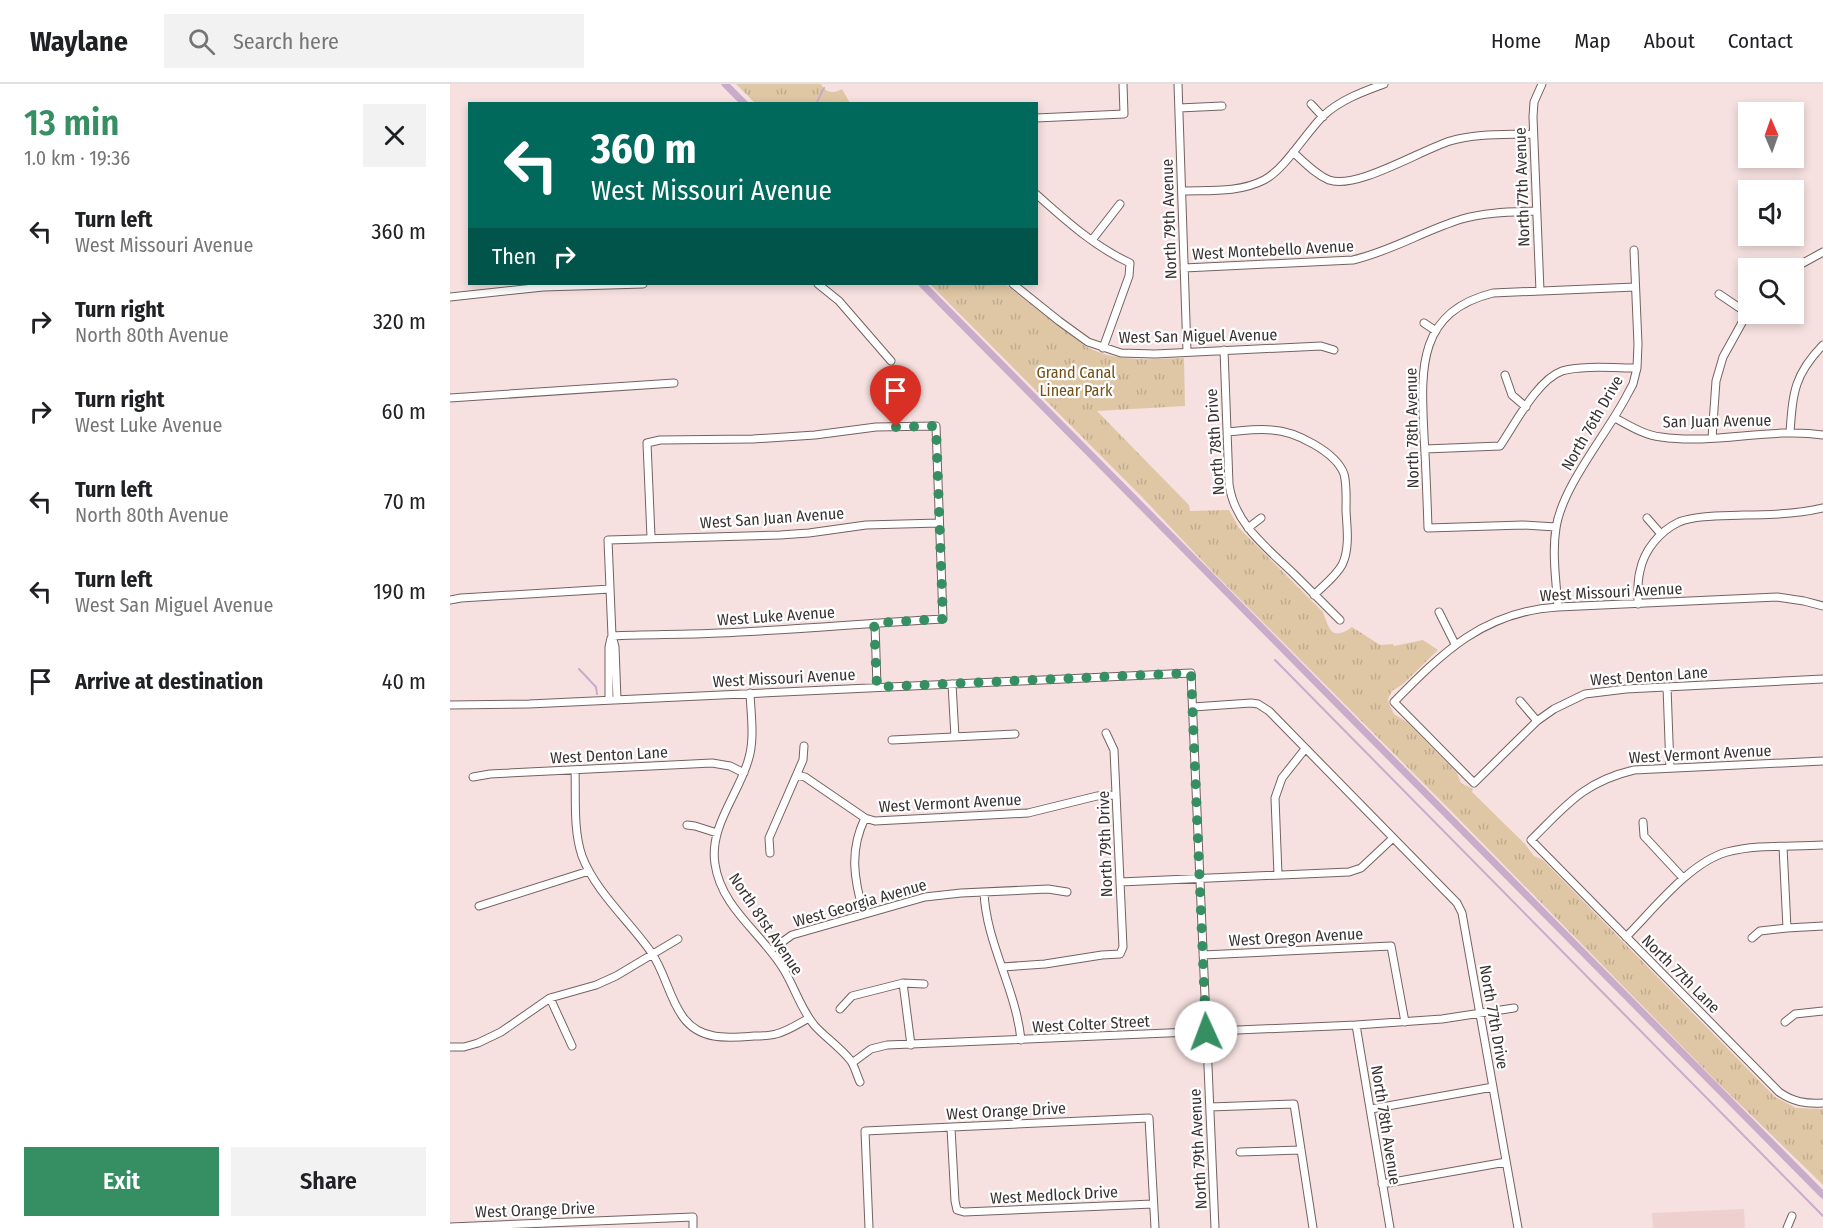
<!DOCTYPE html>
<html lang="en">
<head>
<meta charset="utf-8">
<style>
	body { margin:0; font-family:"Fira Sans Condensed",sans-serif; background:#f2f2f2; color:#202124; height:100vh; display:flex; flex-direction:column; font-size:22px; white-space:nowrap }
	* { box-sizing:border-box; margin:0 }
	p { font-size:20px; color:#757577 }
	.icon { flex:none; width:33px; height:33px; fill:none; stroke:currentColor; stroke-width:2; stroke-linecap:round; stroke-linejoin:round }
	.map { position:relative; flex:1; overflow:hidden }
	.sheet { display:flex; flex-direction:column; background:#fff; width:450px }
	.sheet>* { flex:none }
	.top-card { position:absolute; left:18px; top:18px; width:570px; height:183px; border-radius:0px; box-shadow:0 3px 9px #0003; background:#00695c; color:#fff; overflow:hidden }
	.needle { width:39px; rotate:358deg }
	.tools { position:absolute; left:1288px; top:18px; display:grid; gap:12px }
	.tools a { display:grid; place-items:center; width:66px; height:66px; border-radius:0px; background:#fff; box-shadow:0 3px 9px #0003; font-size:30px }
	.pin { position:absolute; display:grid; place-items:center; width:51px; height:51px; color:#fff; margin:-62px -26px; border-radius:50% 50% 50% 0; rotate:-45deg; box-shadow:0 0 6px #0007 }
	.pin .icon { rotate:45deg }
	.me { position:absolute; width:66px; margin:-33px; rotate:358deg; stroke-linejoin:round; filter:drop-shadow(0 0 4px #0008) }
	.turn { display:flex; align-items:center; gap:21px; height:126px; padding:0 24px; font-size:27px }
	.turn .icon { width:78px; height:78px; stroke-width:2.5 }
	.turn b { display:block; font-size:42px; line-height:51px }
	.then { display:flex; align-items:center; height:57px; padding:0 24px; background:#0003; gap:12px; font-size:22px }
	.round { display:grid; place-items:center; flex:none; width:63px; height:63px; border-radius:0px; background:#f2f2f2 }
	.head { display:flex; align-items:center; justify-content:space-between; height:102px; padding:0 24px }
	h1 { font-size:36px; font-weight:600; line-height:45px; color:#368e63 }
	.cta { display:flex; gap:12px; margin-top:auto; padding:12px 24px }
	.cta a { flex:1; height:69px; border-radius:0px; background:#368e63; color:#fff; font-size:24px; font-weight:600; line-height:69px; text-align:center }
	.cta a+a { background:#f2f2f2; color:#202124 }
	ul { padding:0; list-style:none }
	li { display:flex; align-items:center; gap:18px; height:90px; padding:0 24px }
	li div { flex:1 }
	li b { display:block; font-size:22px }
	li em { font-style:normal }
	header { display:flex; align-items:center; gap:36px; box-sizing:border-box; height:84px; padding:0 30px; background:#fff; border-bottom:2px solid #e0e0e0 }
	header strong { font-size:28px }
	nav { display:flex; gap:33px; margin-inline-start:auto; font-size:21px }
	.search { width:420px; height:54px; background:#f2f2f2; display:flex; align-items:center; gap:15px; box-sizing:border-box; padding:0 21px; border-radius:0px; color:#757577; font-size:22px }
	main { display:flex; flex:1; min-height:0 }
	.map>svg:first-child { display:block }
	.built { fill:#eed1cf }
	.park { fill:url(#park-tufts) }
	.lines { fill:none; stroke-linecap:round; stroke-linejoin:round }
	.stream { stroke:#c9abca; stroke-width:2 }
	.canal { stroke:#c9abca; stroke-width:7 }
	.minor-casing { stroke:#746261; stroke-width:9 }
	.minor { stroke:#fff; stroke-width:7 }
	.route { stroke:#368e63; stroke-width:10; stroke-dasharray:0 18 }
	.labels { text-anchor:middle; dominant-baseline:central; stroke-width:4.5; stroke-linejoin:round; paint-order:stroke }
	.street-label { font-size:16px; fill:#3a3232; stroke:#fff }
	.park-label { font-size:16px; fill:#735016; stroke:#fff }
</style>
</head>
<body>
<header>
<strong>Waylane</strong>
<div class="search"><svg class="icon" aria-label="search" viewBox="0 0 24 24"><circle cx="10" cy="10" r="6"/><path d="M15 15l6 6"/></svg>Search here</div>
<nav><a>Home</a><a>Map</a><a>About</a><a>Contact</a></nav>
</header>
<main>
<section class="sheet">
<div class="head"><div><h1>13 min</h1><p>1.0 km · 19:36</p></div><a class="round"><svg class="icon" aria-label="close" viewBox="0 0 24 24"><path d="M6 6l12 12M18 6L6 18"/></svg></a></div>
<ul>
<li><svg class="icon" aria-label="left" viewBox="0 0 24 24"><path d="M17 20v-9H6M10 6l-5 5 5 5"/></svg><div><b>Turn left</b><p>West Missouri Avenue</p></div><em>360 m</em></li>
<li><svg class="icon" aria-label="right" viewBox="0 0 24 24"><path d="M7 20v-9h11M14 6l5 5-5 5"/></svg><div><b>Turn right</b><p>North 80th Avenue</p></div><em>320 m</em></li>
<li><svg class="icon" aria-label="right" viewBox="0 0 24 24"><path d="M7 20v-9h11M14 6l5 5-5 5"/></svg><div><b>Turn right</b><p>West Luke Avenue</p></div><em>60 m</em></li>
<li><svg class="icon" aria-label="left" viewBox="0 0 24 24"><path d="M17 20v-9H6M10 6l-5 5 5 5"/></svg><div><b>Turn left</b><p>North 80th Avenue</p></div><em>70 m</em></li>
<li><svg class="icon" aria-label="left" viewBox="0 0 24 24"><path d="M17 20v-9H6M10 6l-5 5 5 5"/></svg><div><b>Turn left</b><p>West San Miguel Avenue</p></div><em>190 m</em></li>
<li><svg class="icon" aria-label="arrive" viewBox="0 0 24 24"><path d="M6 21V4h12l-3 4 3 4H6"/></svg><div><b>Arrive at destination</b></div><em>40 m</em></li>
</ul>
<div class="cta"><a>Exit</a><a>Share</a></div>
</section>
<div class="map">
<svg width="1373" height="1144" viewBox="0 0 1373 1144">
	<defs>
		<pattern id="park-tufts" width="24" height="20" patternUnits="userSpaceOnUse" patternTransform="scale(1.5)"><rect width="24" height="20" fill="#dfc7a5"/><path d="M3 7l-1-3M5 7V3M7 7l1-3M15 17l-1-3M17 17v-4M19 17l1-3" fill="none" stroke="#c0ab8e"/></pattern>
	</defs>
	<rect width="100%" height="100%" fill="#f6e1e0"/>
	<!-- built -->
	<path class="built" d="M1294,1125L1295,1144H1203L1202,1129Z"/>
	<!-- park -->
	<path class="park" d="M286,0H371C375,9 384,10 392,5L400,19H305Z
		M480,200H555L635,262C666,279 699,275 734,274L735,322L647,327L739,421L740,427L779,426L789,444L873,528C879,544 881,558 902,543L930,561L943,560L944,562L973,556L988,566L953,600L942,607L938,615L939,620L944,630L957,638L1007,689L1011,699L1023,705L1022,708L1075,760L1084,772L1093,776L1325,1013L1346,1024L1373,1025V1101L1268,999L1001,727L760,485L692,413Z"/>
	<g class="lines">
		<!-- stream -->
		<path class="stream" d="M366,20L374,4
			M825,576L1373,1132
			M129,585L146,603L147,610"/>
		<!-- canal -->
		<path class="canal" d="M275,0L295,20
			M472,200L1373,1111"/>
		<!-- minor casing -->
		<g class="minor-casing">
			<path id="minor" d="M728,0L737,268
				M861,20L873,33
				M729,24L772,22
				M586,34L674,30L673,0
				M843,68C854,78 865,90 879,96C906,106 971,66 1000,57C1027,49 1055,51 1083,50
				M732,107C758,106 789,109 814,96C835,85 855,50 873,32C890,16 912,8 934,0
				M586,110C615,136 645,163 680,179L679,192L653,264
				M642,156L670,120
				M734,184L903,176C942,167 975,146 1012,135C1036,128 1062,128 1086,127
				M1344,184L1373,168
				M368,200L389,217L441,277
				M563,200L609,237L638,258L671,269L705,270L871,262L884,266
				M1090,207L1083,33L1084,18L1092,0
				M1269,210L1297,229
				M0,213L93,203L193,200
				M974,239L986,247
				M774,266L779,400C784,439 816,463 843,489C859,505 874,520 890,536
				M1055,291L1062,311L1076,323
				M0,314L224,299
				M1165,334C1180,342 1194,351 1211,353C1265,361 1320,343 1373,351
				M777,348C792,347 807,344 822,346C845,347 886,368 894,390C897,401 896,415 896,427C897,444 900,465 892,481C886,492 873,502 864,511
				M1340,348C1343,308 1344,291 1373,261
				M1262,354L1266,297L1273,273L1299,226
				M975,365L1050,362C1065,340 1087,296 1112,287C1131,281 1166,284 1187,284
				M1197,434L1211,450
				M1106,443L1073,441L978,444C977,414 976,383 974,352C971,287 966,228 1043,209L1185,203
				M798,444L811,434
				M0,516L11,514L160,505
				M1188,520C1188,509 1187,498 1190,487C1194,466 1210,447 1229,438C1246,431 1276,432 1294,431C1320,431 1348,430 1373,424
				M1373,522L1354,517L1327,513L1108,523C1034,527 992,569 944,618L1024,699L1087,637L1104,625L1135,610L1176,605L1373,595
				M1108,523C1106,497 1102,469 1106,444C1112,403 1156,351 1176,313L1183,300L1187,284L1188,260L1184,166
				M989,528L1005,560
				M425,539L427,603
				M162,552C197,550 232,551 268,549C343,546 418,539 493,535L486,342L426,343L365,351L303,355L210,356L197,359L201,453
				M502,600L505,653
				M1217,603L1220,684
				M300,609C301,632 305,656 298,677C288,711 259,743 265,780C271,824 313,850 334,886C345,904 351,926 365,942C376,954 391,964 401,977C405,983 407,992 410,998
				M159,616V563L161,554
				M167,616L165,563L162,552L158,456L330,451L359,449L416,441L489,439
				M1070,617L1087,637
				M0,621L79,620L741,589L765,1144
				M743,623L801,619L808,620L819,627L1007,819L1012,829L1068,1144
				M442,656L565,650
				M1373,677L1184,686C1133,698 1116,722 1081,756L1329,1008C1343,1018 1356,1020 1373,1019
				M125,686C126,713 123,746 132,772C145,807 180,838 201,868C215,888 219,914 233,933C250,957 278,954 304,952C311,952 319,952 326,950C338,947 348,940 359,934
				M347,691L355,693L415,734L425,737L578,729L647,712L666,711
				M23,693L40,690L262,679L280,682L294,689
				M1193,738L1194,752L1233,794
				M237,741L245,742L267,749
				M1333,763L1337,844
				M320,769L319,754L353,676L354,662
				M828,791L825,714L832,694L855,665
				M670,798L899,788L911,784L943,754
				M534,808C536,859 566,905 571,956
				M29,822L139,787
				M414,830C404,796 399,767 415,734
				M1176,853C1203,826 1240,778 1277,768C1307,760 1342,763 1373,761
				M1302,854L1310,847L1337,844L1373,842
				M321,866L342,851L475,813L511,809L598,805L617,808
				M753,871L941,862L955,938
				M552,883L595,880L652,871L670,870L673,863L664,666L656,649
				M453,899L461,961
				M100,914L122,962
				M390,925L402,912L453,899L474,900
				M1335,938L1345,930L1373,927
				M906,941L940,1144
				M0,963H14L28,959L51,948L100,914L146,901L166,892L228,855
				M402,979L421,965L437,961L906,941L992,935L1064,924
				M760,1023L844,1020L863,1144
				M921,1025L1043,1003
				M501,1044L505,1117L507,1126L514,1128L703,1120
				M790,1068L850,1066
				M932,1100L1056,1078
				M0,1143L243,1133V1144
				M419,1144L415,1047L699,1034L705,1144
				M1337,1144L1342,1132"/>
		</g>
		<!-- minor -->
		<use href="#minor" class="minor"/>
	</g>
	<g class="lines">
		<!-- route -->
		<path class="route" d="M446,343L486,342L493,535L424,539L427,603L741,589L756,948"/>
	</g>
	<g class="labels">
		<!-- street labels -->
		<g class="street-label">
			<text transform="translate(1072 103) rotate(-92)">North 77th Avenue</text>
			<text transform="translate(719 135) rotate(-92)">North 79th Avenue</text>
			<text transform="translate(823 166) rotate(-3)">West Montebello Avenue</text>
			<text transform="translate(748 252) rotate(-1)">West San Miguel Avenue</text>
			<text transform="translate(1267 337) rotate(-1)">San Juan Avenue</text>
			<text transform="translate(1142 339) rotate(-60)">North 76th Drive</text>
			<text transform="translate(962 344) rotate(-91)">North 78th Avenue</text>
			<text transform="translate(765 358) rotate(-94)">North 78th Drive</text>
			<text transform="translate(322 434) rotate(-4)">West San Juan Avenue</text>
			<text transform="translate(1161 508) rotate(-3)">West Missouri Avenue</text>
			<text transform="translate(326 532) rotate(-4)">West Luke Avenue</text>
			<text transform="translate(1199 592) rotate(-4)">West Denton Lane</text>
			<text transform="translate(334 594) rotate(-3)">West Missouri Avenue</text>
			<text transform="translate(1250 670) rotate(-3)">West Vermont Avenue</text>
			<text transform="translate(159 671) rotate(-3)">West Denton Lane</text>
			<text transform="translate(500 719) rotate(-3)">West Vermont Avenue</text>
			<text transform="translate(655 760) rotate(-92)">North 79th Drive</text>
			<text transform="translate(410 819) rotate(-16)">West Georgia Avenue</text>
			<text transform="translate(316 840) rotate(56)">North 81st Avenue</text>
			<text transform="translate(846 853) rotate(-3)">West Oregon Avenue</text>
			<text transform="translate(1231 890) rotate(45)">North 77th Lane</text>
			<text transform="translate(1044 933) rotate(80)">North 77th Drive</text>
			<text transform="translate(641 940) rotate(-3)">West Colter Street</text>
			<text transform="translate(556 1027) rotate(-3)">West Orange Drive</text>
			<text transform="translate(936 1041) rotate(81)">North 78th Avenue</text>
			<text transform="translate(748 1065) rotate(-93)">North 79th Avenue</text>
			<text transform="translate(604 1111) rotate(-3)">West Medlock Drive</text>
			<text transform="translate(85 1126) rotate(-2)">West Orange Drive</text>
		</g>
		<!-- park labels -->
		<g class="park-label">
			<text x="626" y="288">Grand Canal<tspan x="626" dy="18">Linear Park</tspan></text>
		</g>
	</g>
</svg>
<div class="tools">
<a><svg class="needle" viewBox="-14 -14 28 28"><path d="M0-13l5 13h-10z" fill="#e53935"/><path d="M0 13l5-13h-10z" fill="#757577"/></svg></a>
<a><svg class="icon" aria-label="sound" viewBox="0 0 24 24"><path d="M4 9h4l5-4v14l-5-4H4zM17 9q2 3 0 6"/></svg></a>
<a><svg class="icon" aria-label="search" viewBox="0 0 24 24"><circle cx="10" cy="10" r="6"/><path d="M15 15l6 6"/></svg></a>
</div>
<div class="pin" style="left:446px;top:343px;background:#d93025"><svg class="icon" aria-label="arrive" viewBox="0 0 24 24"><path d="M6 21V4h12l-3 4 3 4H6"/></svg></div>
<svg class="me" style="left:756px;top:948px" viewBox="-20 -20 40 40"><circle r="19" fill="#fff"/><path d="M0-13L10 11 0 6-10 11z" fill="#368e63"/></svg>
<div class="top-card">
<div class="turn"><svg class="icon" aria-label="left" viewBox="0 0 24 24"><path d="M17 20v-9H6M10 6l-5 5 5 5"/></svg><div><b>360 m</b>West Missouri Avenue</div></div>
<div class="then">Then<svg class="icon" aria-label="right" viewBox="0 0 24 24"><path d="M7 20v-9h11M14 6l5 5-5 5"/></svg></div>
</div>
</div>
</main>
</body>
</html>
